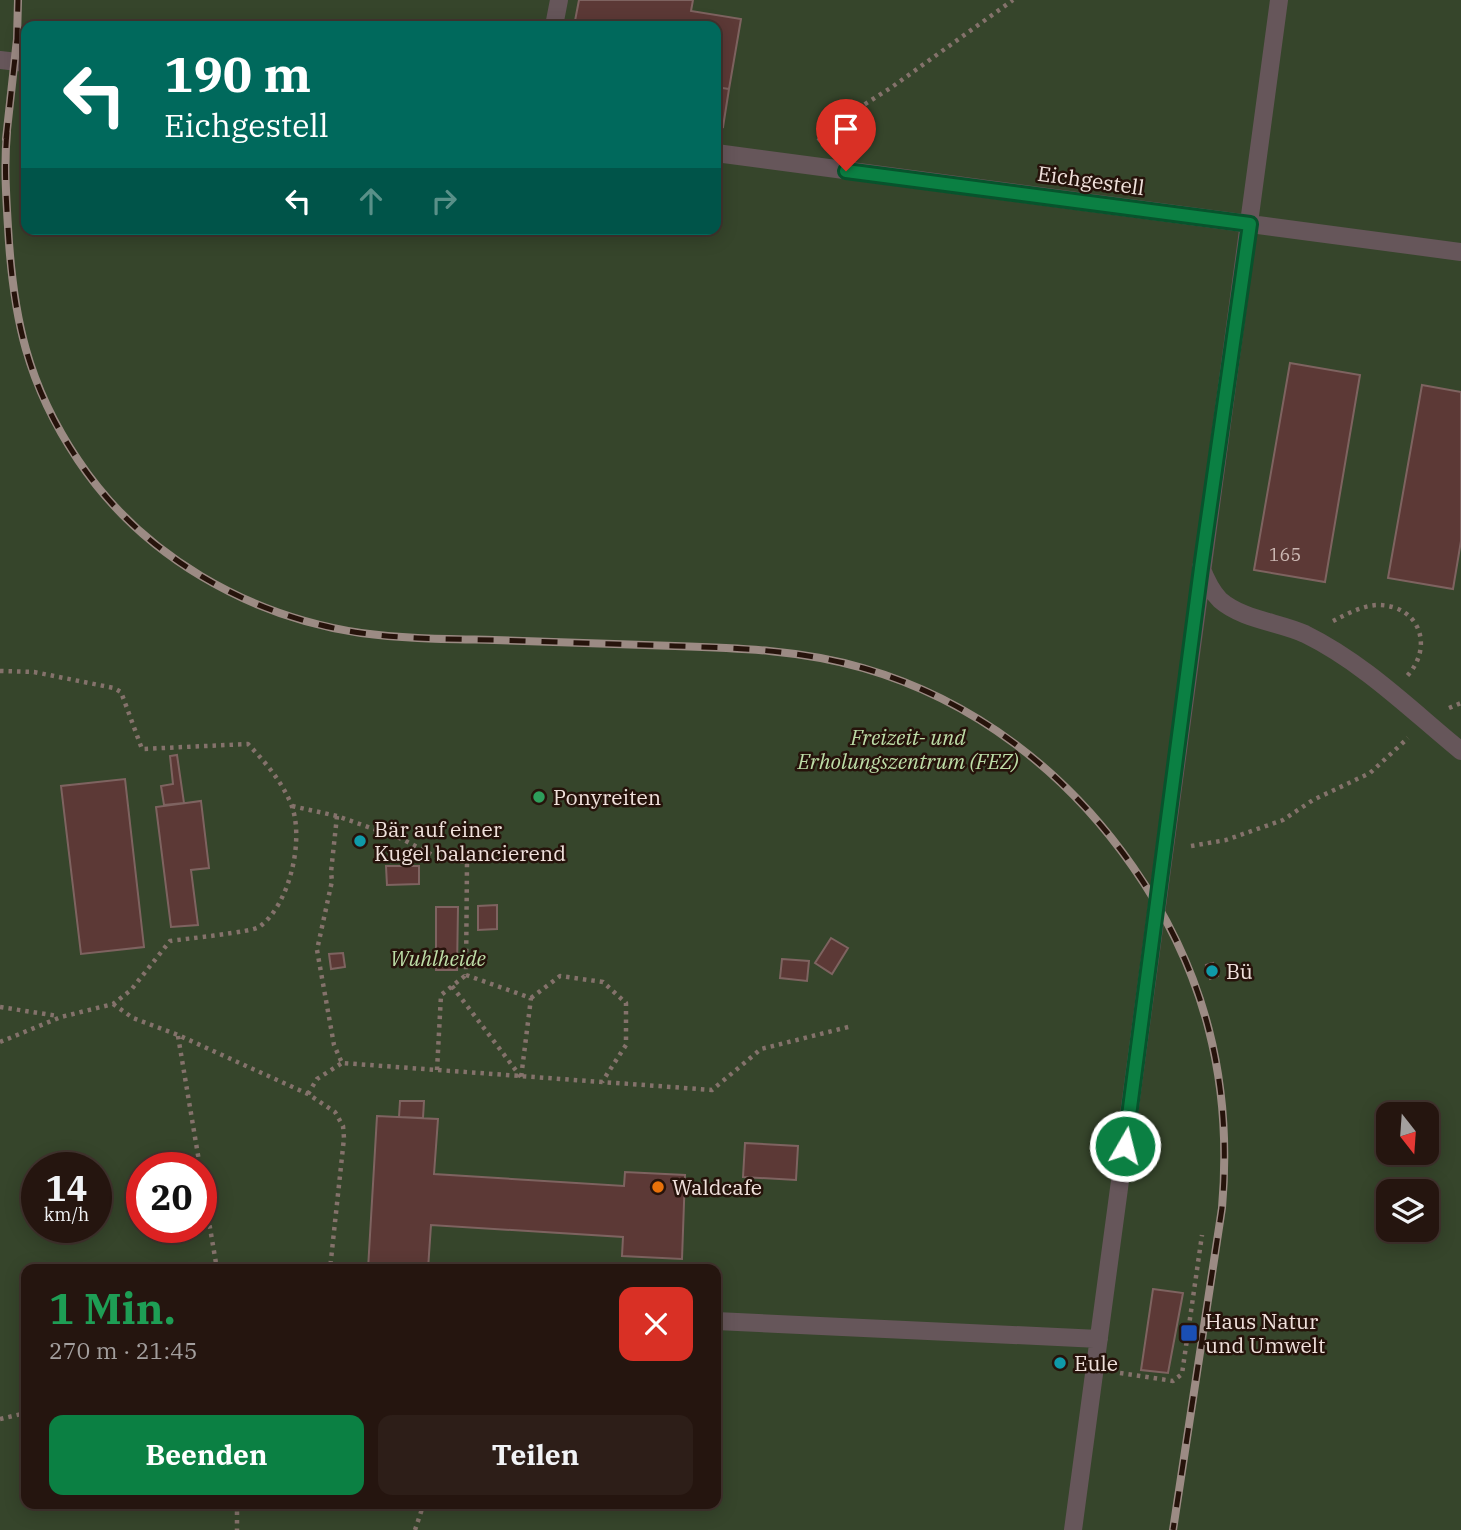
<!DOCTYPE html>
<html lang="de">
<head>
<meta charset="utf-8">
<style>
	body { margin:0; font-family:"IBM Plex Serif",serif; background:#2d1e18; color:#f1f3f6; height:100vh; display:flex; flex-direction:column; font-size:26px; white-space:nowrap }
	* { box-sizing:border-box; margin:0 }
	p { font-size:23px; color:#a39f9e }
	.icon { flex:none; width:38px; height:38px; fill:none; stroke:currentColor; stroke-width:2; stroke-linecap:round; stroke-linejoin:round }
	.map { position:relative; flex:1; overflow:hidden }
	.drawer { position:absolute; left:21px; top:1264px; width:700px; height:245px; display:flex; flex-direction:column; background:#25150f; border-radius:14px; box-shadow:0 4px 18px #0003,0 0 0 2px #42342f }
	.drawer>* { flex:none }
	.hud { position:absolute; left:21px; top:21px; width:700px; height:214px; border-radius:14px; box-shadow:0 4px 18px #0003,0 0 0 2px #42342f; background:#00695c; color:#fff; overflow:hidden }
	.needle { width:46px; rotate:163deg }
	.tools { position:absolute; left:1376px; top:1102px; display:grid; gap:14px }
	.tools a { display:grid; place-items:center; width:63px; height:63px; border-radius:14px; background:#25150f; box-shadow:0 4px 18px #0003,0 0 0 2px #42342f; font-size:35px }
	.speed { position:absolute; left:21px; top:1152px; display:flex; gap:14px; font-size:35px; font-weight:700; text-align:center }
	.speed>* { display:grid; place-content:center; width:91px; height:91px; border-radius:50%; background:#25150f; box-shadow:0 4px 18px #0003,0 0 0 2px #42342f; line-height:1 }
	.speed small { font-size:18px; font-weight:400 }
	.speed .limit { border:10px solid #d22; background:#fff; color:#111 }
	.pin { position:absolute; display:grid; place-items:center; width:60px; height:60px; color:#fff; margin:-72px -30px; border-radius:50% 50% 50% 0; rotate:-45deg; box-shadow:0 0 7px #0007 }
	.pin .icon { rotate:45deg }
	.me { position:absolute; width:77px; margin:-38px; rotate:8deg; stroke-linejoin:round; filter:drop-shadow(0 0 5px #0008) }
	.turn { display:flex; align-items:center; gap:24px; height:147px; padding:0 28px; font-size:32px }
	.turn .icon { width:91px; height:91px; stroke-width:2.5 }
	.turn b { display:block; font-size:49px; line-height:60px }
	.lanes { display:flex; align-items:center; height:66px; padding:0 28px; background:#0003; justify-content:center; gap:35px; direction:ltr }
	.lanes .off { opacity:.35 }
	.round { display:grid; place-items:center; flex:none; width:74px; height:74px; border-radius:14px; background:#2d1e18 }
	.overview { display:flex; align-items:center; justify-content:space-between; height:119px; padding:0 28px }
	h1 { font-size:42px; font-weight:700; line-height:52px; color:#1e9e55 }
	.cta { display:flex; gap:14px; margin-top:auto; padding:14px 28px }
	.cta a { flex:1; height:80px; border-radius:14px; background:#0b8043; color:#fff; font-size:28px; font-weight:700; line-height:80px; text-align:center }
	.cta a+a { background:#2d1e18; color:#f1f3f6 }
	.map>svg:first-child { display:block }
	.green { fill:#36452b; fill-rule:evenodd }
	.building { fill:#5c3936; stroke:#7e6360; stroke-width:2 }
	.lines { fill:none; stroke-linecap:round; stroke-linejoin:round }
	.path { stroke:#84726b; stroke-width:4.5; stroke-dasharray:3.5 5; stroke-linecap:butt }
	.lane { stroke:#66565a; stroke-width:18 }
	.rail-casing { stroke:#9c8b84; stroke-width:8 }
	.rail { stroke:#26130b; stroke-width:5; stroke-dasharray:16; stroke-linecap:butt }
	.route-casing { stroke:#07532c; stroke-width:18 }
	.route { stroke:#0b8043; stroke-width:12 }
	.leisure-dot { fill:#2e9e5b; stroke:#26130b; stroke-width:2.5 }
	.culture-dot { fill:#0f9aa8; stroke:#26130b; stroke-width:2.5 }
	.food-dot { fill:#e8710a; stroke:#26130b; stroke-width:2.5 }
	.transit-dot { fill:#1a4fb4; stroke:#26130b; stroke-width:2.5 }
	.labels { text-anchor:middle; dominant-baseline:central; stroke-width:5; stroke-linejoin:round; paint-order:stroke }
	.number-label { font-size:18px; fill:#cbb7b2 }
	.street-label { font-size:21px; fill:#f0e1dc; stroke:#26130b }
	.park-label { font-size:21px; font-style:italic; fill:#bddda7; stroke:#26130b }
	.poi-label { font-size:21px; fill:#f0e1dc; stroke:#26130b; text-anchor:start }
</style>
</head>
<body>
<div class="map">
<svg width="1461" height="1530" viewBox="0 0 1461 1530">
	<rect width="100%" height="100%" fill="#311c14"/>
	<!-- green -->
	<path class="green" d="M0,0H1461V1530H0ZM26,26H716V229H26ZM1388,1115H1426V1153H1388ZM37,1167H96V1227H37ZM142,1167H201V1227H142ZM1388,1192H1426V1230H1388ZM26,1269H716V1503H26Z"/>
	<!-- building -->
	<path class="building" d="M579,0H693L691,11L741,19L729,89L716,87V26H574Z
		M716,87L729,89L723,127L716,126Z
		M1290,363L1360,375L1325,582L1254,570Z
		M1422,385L1461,392V541L1453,589L1388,578Z
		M177,755L184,803L164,805L161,786L173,784L170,756Z
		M125,779L144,947L81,954L61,786Z
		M201,801L209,868L191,870L198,925L171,927L156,807Z
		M386,866H419V884L387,885Z
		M497,905V929L478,930V906Z
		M436,907H458L457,970H436Z
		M831,938L848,948L832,974L815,963Z
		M343,953L345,967L331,969L329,954Z
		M782,959L809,961L807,981L780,978Z
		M1213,963L1218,976L1210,979L1206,965Z
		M400,1101H424L423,1118L399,1117Z
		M377,1116L438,1119L434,1174L624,1186L625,1172L685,1175L682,1259L622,1256L623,1237L431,1225L428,1269H368Z
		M745,1143L798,1146L796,1180L743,1177Z
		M1153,1289L1183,1293L1168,1373L1141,1370Z"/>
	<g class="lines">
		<!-- path -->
		<path class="path" d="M818,141L851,113L892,87L1013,0
			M1333,621C1347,614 1363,605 1379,605C1420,606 1434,647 1407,676
			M0,671L34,672L114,688L121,692L142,749L248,744C265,762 281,780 291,804C305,838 290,905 259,927C252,932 184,939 170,941L131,990L113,1004L61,1017L0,1042
			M1449,708L1461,703
			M292,806L337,816L402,839L440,859L467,862L466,975
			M337,816L331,872L332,881L317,950L334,1045L342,1063L712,1090L761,1049L852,1026
			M1191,846L1226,840L1283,820L1313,800L1370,773L1408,738
			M466,975L531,998L521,1078
			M452,986L521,1077
			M531,998L560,976L603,982L626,1003V1045L602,1082
			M113,1004L133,1018L178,1035L308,1094L335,1112L343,1126L344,1138L330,1269
			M0,1007L58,1016
			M178,1036L200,1167
			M437,1070L441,995L466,975
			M308,1094L317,1079L342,1063
			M201,1175L217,1269
			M1120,1373L1173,1381L1182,1374L1202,1235
			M0,1419L26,1413
			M237,1503V1530
			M415,1530L424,1503"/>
		<!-- lane -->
		<path class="lane" d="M554,26L559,0
			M0,60L26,63
			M716,153L1461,252
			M1201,567C1206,580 1211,591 1220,600C1243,620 1279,622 1305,634C1364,663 1411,710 1461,751
			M716,1321L1099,1339
			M1073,1530L1279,0"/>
		<!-- rail casing -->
		<g class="rail-casing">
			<path id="rail" d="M7,132C4,164 6,195 8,227C13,317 27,384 78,460C142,556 248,616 361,633C405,639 450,639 494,640C554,642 614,644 675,646C738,648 801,650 863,668C974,700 1067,772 1133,867C1205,970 1233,1082 1222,1208L1173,1530
				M6,139L17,39L18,0"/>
		</g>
		<!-- rail -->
		<use href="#rail" class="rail"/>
	</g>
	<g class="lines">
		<!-- route casing -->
		<g class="route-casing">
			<path id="route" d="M846,171L1250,224L1201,568L1125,1146"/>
		</g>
		<!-- route -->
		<use href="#route" class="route"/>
	</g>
	<!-- markers -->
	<circle class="leisure-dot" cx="539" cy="797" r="7"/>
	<g class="culture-dot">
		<circle cx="360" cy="841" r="7"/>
		<circle cx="1212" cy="971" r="7"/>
		<circle cx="1060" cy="1363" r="7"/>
	</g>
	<circle class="food-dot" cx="658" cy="1187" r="7"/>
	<rect class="transit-dot" x="1180" y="1324" width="18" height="18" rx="3.5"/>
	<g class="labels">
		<!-- number labels -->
		<g class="number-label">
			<text x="1285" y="554">165</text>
		</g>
		<!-- street labels -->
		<g class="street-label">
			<text transform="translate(1091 180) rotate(8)">Eichgestell</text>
		</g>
		<!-- park labels -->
		<g class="park-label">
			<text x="908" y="737">Freizeit- und<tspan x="908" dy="24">Erholungszentrum (FEZ)</tspan></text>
			<text x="438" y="958">Wuhlheide</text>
		</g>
		<!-- poi labels -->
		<g class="poi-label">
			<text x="553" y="797">Ponyreiten</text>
			<text x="374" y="829">Bär auf einer<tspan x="374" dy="24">Kugel balancierend</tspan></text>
			<text x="1226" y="971">Bü</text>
			<text x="672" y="1187">Waldcafe</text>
			<text x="1205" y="1321">Haus Natur<tspan x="1205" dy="24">und Umwelt</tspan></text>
			<text x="1074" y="1363">Eule</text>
		</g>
	</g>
</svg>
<div class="tools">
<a><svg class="needle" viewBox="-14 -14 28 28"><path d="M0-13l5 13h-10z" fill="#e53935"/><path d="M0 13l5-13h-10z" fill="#a39f9e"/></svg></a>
<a><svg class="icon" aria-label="layers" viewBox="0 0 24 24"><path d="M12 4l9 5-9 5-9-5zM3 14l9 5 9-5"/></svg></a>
</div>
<div class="speed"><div>14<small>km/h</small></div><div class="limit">20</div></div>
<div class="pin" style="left:846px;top:171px;background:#d93025"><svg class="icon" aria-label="arrive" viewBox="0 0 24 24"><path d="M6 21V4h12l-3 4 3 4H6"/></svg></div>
<svg class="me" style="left:1125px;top:1146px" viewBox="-20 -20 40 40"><circle r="17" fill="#0b8043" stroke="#fff" stroke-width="3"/><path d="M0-11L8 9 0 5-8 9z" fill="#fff"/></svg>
<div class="hud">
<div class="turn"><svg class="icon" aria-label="left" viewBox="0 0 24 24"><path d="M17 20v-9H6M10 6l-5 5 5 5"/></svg><div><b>190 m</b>Eichgestell</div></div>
<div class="lanes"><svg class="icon" aria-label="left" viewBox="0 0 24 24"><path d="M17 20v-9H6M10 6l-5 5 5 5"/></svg><svg class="icon off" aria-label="ahead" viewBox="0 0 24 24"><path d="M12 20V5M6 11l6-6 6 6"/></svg><svg class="icon off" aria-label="right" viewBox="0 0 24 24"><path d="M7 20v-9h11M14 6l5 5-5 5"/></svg></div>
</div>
<section class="drawer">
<div class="overview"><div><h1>1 Min.</h1><p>270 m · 21:45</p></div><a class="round" style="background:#d93025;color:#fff"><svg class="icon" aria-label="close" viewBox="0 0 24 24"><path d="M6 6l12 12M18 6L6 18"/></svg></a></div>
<div class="cta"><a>Beenden</a><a>Teilen</a></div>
</section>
</div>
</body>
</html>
